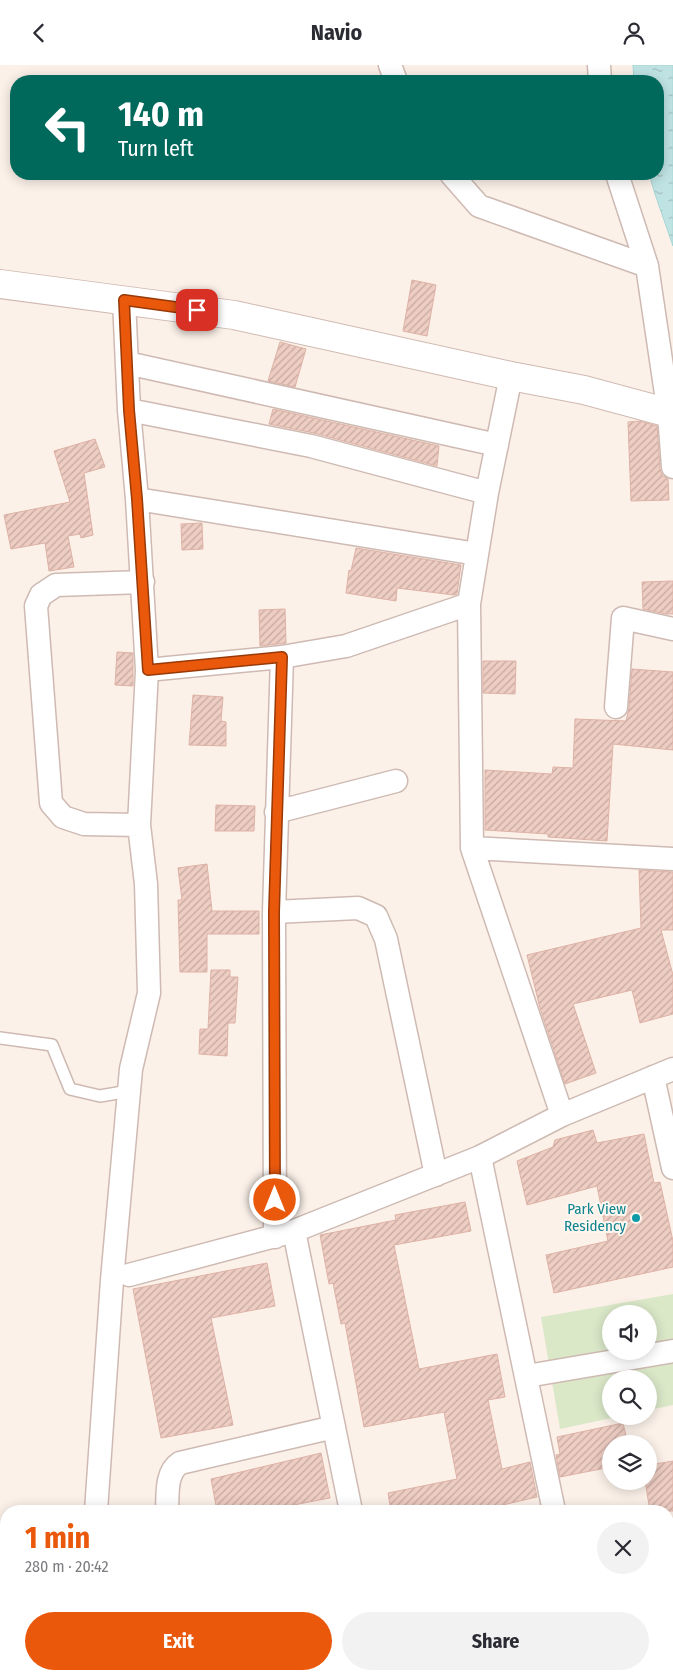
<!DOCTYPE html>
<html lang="en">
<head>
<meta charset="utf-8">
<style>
	body { margin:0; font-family:"Fira Sans Condensed",sans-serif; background:#f2f2f3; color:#2b2b33; height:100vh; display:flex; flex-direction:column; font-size:19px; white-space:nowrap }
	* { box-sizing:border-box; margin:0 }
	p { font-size:16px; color:#7c7c81 }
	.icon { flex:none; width:28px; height:28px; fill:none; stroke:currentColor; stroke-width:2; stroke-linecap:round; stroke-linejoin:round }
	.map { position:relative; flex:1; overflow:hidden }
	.details { position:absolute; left:0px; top:1440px; width:674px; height:175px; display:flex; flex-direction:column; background:#fff; border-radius:20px 20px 0 0; box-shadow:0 2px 12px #0003 }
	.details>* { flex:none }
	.hud { position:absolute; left:10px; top:10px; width:654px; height:105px; border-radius:20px; box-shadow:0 2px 12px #0003; background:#00695c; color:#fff; overflow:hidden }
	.tools { position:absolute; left:602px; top:1240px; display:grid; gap:10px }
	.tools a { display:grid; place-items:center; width:55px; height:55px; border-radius:50%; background:#fff; box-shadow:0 2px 12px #0003; font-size:25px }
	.pin { position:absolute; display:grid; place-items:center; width:42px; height:42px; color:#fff; margin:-21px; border-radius:10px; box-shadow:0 2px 8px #0006 }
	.me { position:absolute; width:55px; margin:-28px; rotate:0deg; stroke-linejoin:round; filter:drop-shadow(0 0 4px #0008) }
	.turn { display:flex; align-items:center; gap:18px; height:105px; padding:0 25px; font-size:22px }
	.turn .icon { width:65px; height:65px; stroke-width:2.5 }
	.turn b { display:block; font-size:35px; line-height:42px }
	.round { display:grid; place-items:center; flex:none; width:52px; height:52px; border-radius:26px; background:#f2f2f3 }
	.summary { display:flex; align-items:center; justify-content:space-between; height:85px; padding:0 25px }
	h1 { font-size:30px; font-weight:700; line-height:38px; color:#ea580c }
	.cta { display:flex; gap:10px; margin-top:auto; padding:10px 25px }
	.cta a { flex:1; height:58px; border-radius:30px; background:#ea580c; color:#fff; font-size:20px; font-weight:700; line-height:58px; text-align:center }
	.cta a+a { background:#f2f2f3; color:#2b2b33 }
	header { display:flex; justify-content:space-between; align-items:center; height:65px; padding:0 25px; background:#fff; font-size:22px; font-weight:700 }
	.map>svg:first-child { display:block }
	.green { fill:#dae8c8; fill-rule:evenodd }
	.water { fill:url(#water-ripples); stroke:#a6d4d4 }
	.building { fill:url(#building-hatch); stroke:#dfb2a5 }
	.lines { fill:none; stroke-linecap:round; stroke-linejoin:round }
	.lane-casing { stroke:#cebab3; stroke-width:14 }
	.street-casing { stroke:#cebab3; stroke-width:25 }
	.secondary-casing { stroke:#d0b9b1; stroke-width:30 }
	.lane { stroke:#fff; stroke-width:11 }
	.street { stroke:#fff; stroke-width:22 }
	.secondary { stroke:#fff; stroke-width:28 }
	.route-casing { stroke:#983908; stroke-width:12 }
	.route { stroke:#ea580c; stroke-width:9 }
	.culture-dot { fill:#0f9aa8; stroke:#fef6ef; stroke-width:2 }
	.labels { text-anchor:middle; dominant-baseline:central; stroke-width:4; stroke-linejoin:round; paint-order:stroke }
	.culture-label { font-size:15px; fill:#0d838f; stroke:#fef6ef; text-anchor:end }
</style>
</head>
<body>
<header><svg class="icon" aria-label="back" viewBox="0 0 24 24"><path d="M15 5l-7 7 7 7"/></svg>Navio<svg class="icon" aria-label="person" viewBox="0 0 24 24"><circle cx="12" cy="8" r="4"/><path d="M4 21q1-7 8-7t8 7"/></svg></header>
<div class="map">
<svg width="673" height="1615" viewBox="0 0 673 1615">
	<defs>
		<pattern id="water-ripples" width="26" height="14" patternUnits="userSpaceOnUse" patternTransform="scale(1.25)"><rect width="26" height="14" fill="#bfe3e3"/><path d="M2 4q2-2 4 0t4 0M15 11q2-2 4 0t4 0" fill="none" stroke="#a0bbba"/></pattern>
		<pattern id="building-hatch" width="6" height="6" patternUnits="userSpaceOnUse" patternTransform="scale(1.25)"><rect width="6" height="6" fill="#eecdc3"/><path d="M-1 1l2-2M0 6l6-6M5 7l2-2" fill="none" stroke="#c5a9a1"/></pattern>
	</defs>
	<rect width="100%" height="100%" fill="#fbf1e9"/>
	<!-- green -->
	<path class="green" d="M673,1229V1340L649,1345V1314H611V1351H621L560,1364L541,1252ZM611,1249H649V1286H611Z"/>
	<!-- water -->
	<path class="water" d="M633,0H673V181L655,129L649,109H658V16H634Z"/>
	<!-- building -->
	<path class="building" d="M412,215L436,220L427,271L403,266Z
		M280,277L306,284L295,322L268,316Z
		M273,344L439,381L437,401L314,368L269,359Z
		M640,356L657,361L660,403L662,410L668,414L669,435L631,436L628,357Z
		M95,374L105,402L84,408L93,470L81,473L80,469L68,471L74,502L49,506L45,478L11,484L4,450L70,437L54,386Z
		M202,458L203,484L182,485L181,459Z
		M356,483L461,500L457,529L454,530L397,523L396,536L346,528L349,505L351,506Z
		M673,516V549H666L643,544L642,517Z
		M285,544L286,578L260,581L259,545Z
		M117,587L133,588V621L115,620Z
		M483,596H516L515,629L483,628Z
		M632,604L673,607V685L613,679L607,776L548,772V769L485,765V705L552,709L553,702L573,703L575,654L626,656L629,643Z
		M193,630L223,632L221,656L226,657V681L189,680Z
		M216,740L255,741L254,766H215Z
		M207,799L212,846H259V869H207V907H180L178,835H182L178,803Z
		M639,805L673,807V865H661L673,910V949L640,958L632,925L573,939L596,1008L565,1019L540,943L527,890L641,863Z
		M211,905H230V912H238L235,958H228L227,991L199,989L200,964H208Z
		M593,1065L597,1078L644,1069L654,1118L660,1117L673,1176V1202L554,1228L546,1190L608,1176L597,1121L527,1140L517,1096L553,1082L555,1075Z
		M465,1137L471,1166L394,1180L419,1304L497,1289L505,1332L488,1335L502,1404L530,1397L537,1432L477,1446H391L388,1428L457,1414L444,1347L364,1362L345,1258L341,1259L333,1218L329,1219L320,1170L396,1155L395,1150Z
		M267,1198L275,1241L211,1253L233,1360L161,1373L133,1224Z
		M623,1358L628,1379H611V1402L560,1412L556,1390L560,1389L557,1372Z
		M321,1388L330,1433L262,1446H217L211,1414Z
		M673,1396V1446H650L645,1416H649V1400Z"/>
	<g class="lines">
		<!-- lane casing -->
		<g class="lane-casing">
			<path id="lane" d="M0,973L52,980L70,1024L100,1031L129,1026"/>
		</g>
		<!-- street casing -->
		<g class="street-casing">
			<path id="street" d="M390,0L396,16
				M599,0L600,16
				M451,109L479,141L647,201
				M617,109L647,201L669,349L673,402
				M127,298L497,380
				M511,311L487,428L469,539L472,783L562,1050
				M129,345L311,381L487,428
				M137,434L477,489
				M147,605L282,592L346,581L469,539
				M616,642L623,553L673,564
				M276,747L396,716
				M139,760L84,759L63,752L51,738L36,541L41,530L56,520L143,517
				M472,783L673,794
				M274,847L358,843L376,851L386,874L436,1110
				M653,1012L673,1103
				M480,1092L554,1446
				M294,1166L351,1446
				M275,1172L274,847L282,592
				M129,1210L294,1166L480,1092L562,1050L673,1004
				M527,1311L673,1286
				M96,1446L112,1215L131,1004L149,928L146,819L139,760L147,605L137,434L129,345L124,235
				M167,1446C168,1430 165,1408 180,1398L334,1362
				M668,1470L673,1469
				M383,1609L384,1615
				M587,1609L588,1615
				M85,1615V1609
				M155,1615V1609"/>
		</g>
		<!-- secondary casing -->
		<g class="secondary-casing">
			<path id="secondary" d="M0,219L234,250L511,311L584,325L673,349"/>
		</g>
		<!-- lane -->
		<use href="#lane" class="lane"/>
		<!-- street -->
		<use href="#street" class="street"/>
		<!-- secondary -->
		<use href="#secondary" class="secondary"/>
	</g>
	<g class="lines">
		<!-- route casing -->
		<g class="route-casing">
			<path id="route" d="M197,245L124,235L129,345L137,434L148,605L282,592L274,847L275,1135"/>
		</g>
		<!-- route -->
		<use href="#route" class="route"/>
	</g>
	<!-- markers -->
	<circle class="culture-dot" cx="636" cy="1153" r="5"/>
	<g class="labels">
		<!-- culture labels -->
		<g class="culture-label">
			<text x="626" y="1144">Park View<tspan x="626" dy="17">Residency</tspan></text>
		</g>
	</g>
</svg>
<div class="tools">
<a><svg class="icon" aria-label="sound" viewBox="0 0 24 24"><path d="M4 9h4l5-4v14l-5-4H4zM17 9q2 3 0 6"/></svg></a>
<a><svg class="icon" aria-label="search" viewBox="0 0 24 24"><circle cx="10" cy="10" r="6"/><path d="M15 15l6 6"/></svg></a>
<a><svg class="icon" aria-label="layers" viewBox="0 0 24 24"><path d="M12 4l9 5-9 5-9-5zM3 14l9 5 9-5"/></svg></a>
</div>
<div class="pin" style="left:197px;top:245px;background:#d93025"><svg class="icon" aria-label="arrive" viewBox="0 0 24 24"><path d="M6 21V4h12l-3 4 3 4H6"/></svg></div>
<svg class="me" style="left:275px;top:1135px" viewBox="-20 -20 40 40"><circle r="17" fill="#ea580c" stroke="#fff" stroke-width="3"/><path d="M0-11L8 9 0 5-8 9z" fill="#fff"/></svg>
<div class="hud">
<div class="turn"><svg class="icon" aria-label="left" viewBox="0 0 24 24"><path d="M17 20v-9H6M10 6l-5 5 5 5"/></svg><div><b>140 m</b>Turn left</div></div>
</div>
<section class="details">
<div class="summary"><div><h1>1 min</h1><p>280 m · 20:42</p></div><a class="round"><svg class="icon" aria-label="close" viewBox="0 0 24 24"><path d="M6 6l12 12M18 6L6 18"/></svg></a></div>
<div class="cta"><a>Exit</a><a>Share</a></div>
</section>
</div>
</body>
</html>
